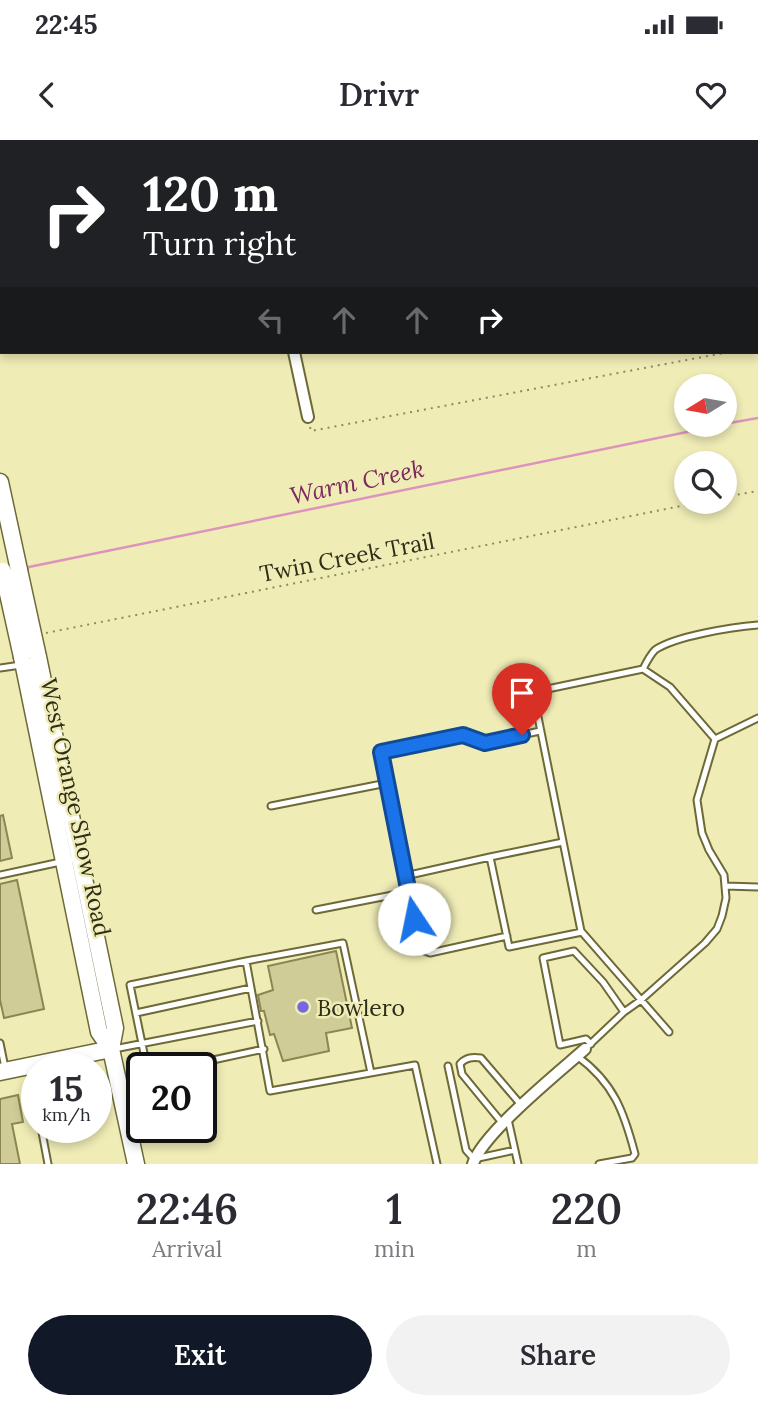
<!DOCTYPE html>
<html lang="en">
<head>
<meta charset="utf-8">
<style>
	body { margin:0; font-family:Lora,serif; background:#f2f2f3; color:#2b2b33; height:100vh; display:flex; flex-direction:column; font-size:26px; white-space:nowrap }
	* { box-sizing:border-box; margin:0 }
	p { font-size:23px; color:#7c7c81 }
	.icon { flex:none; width:38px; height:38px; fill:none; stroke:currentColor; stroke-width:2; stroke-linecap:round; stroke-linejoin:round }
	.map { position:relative; height:1024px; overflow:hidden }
	.details { display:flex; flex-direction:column; background:#fff; flex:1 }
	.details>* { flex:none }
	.hud { position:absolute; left:0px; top:0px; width:760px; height:214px; box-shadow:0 4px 10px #0003; background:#202124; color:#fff; overflow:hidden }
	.needle { width:46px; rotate:259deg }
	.fabs { position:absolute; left:674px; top:234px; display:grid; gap:14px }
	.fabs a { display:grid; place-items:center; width:63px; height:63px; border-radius:50%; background:#fff; box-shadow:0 4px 10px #0003; font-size:35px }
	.speed { position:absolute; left:21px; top:912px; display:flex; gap:14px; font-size:35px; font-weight:700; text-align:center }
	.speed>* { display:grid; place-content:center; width:91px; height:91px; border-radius:50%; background:#fff; box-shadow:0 4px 10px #0003; line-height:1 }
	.speed small { font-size:18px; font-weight:400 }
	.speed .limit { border:4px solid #111; border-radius:10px; background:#fff; color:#111 }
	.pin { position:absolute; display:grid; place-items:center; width:60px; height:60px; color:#fff; margin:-72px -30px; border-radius:50% 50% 50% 0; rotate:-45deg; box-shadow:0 0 7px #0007 }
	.pin .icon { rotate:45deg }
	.me { position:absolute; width:77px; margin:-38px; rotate:349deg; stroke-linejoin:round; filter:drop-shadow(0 0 5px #0008) }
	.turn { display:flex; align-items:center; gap:24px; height:147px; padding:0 28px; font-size:32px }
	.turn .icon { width:91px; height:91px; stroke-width:2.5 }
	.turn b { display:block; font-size:49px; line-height:60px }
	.lanes { display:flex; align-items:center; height:66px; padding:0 28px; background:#0003; justify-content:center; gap:35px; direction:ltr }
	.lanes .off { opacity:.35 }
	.eta { display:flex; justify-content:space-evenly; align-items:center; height:119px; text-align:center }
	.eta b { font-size:42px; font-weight:600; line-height:49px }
	.primary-button { display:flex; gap:14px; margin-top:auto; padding:14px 28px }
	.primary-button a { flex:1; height:80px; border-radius:42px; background:#111827; color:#fff; font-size:28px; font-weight:600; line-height:80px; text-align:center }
	.primary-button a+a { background:#f2f2f3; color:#2b2b33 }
	.status { display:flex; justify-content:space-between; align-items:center; height:49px; padding:0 35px; background:#fff; direction:ltr }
	.status svg { height:19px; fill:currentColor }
	header { display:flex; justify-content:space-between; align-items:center; height:91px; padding:0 28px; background:#fff; font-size:32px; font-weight:600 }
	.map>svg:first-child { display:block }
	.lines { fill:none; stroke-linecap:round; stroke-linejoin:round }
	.stream { stroke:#dd94bc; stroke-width:2.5 }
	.building { fill:#cfcc97; stroke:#8a8754; stroke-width:2 }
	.lane-casing { stroke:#6d6a38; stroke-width:9 }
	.street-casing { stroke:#6d6a38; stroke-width:14 }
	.secondary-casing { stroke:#6d6a38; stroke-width:19 }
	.path { stroke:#8c8a65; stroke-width:2; stroke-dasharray:2 5; stroke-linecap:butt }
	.lane { stroke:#fff; stroke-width:5 }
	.street { stroke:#fff; stroke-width:10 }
	.secondary { stroke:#fff; stroke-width:16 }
	.secondary-bridge-casing { stroke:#6d6a38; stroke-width:19; stroke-linecap:butt }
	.secondary-bridge { stroke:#fff; stroke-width:16 }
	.route-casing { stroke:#114b97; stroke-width:18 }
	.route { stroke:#1a73e8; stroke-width:12 }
	.poi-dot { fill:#7666e1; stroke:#efecb6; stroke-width:2.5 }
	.labels { text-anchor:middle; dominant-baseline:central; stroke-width:5; stroke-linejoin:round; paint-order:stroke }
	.street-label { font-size:23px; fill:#2e2d18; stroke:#efecb6 }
	.poi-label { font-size:23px; fill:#2e2d18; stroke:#efecb6; text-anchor:start }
	.water-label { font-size:24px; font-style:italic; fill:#7d285e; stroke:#efecb6 }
</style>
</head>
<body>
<div class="status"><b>22:45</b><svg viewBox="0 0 49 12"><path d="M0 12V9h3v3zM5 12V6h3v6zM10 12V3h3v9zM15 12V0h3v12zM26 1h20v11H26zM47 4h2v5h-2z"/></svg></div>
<header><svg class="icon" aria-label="back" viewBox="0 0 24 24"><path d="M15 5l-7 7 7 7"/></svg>Drivr<svg class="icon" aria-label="heart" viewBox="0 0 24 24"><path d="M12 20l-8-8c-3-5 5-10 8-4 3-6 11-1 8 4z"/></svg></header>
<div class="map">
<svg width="758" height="1024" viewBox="0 0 758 1024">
	<rect width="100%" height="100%" fill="#efecb6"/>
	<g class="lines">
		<!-- stream -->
		<path class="stream" d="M724,284L758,278
			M24,428L721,285"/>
	</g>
	<!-- building -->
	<path class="building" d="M3,675L12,718L0,721V676Z
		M17,740L44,869L4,878L0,860V744Z
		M336,811L352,888L326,893L329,911L283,921L274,894L270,895L264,871H261L258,855L273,850L268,826Z
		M18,955L23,982L12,984L20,1024H0V959Z"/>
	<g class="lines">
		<!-- lane casing -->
		<g class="lane-casing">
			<path id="lane" d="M671,0L673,2
				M705,0L706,2
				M558,2L566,0
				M654,2L664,0
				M724,2L729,0
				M0,528L21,525
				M643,529C646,523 650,515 655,510C675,496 733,487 758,485
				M271,666L387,643
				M563,702L490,717L509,807L582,792
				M0,735L79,718
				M405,736L490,717
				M725,746L758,747
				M316,770L408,752
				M507,796L430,813L422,810L419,805L381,612L463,595L485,603L540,591
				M246,821L343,803L371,933
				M624,872L641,860L705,803L717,789L722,776L726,758L724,735L709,710L702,693L697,660L715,599L758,578
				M136,873L251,848
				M669,892L581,791L533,552L643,529L670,547L715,599
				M0,903L5,928
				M114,909L258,881
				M585,909L624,872L603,842L574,811L543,818L560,905L586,899L591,904
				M577,916C614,943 624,972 635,1014L632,1018L599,1024
				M448,926L466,1010L474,1019L515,1010
				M147,928L130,845L246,821L270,951L415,925L437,1024
				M176,928L264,909
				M29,930L37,968
				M508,979L518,1024
				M503,984L462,934L460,924C466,917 473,917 481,918L522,966
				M41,987L48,1024"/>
		</g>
		<!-- street casing -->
		<g class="street-casing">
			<path id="street" d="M254,0V2
				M0,156H2
				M294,212L308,277
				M473,1024C482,994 559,932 585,909"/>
		</g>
		<!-- secondary casing -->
		<g class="secondary-casing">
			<path id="secondary" d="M0,342L19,430
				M22,517L99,892L111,909
				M38,517L115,888L111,909L136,1024
				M0,932L111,909"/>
		</g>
		<!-- path -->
		<path class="path" d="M310,287L311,291L729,212
			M724,357L758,351
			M46,493L701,362"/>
		<!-- lane -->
		<use href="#lane" class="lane"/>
		<!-- street -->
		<use href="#street" class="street"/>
		<!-- secondary -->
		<use href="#secondary" class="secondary"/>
		<!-- secondary-bridge casing -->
		<g class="secondary-bridge-casing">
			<path id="secondary-bridge" d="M19,430L38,517
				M3,431L22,517"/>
		</g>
		<!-- secondary-bridge -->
		<use href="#secondary-bridge" class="secondary-bridge"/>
	</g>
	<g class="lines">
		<!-- route casing -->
		<g class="route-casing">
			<path id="route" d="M414,779L381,612L463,595L485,603L522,595"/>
		</g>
		<!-- route -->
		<use href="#route" class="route"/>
	</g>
	<!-- markers -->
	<circle class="poi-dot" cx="303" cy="867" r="7"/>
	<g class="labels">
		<!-- street labels -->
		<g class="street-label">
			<text transform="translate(347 417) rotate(-11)">Twin Creek Trail</text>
			<text transform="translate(76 667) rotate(78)">West Orange Show Road</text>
		</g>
		<!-- poi labels -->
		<g class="poi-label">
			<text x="317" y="867">Bowlero</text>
		</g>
		<!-- water labels -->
		<g class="water-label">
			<text transform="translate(357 342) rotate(-12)">Warm Creek</text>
		</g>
	</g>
</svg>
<div class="fabs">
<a><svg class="needle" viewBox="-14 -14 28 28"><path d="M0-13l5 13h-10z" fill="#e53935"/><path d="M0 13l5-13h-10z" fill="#7c7c81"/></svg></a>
<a><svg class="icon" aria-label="search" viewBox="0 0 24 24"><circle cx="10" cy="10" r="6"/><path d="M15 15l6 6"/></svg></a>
</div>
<div class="speed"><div>15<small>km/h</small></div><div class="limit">20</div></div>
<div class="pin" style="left:522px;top:595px;background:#d93025"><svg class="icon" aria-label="arrive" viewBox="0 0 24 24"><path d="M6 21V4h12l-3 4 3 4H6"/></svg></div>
<svg class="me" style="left:414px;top:779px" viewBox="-20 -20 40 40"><circle r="19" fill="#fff"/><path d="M0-13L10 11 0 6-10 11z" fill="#1a73e8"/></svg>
<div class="hud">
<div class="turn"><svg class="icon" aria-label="right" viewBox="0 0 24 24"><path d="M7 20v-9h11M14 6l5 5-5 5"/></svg><div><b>120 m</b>Turn right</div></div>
<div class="lanes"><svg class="icon off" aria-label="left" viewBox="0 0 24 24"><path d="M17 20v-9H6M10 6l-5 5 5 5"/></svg><svg class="icon off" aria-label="ahead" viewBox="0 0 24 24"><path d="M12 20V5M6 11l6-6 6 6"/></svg><svg class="icon off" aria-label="ahead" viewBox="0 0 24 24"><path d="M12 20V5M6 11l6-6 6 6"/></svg><svg class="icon" aria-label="right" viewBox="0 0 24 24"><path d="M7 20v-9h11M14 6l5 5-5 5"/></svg></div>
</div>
</div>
<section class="details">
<div class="eta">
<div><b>22:46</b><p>Arrival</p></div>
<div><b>1</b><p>min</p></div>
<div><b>220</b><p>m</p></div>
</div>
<div class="primary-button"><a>Exit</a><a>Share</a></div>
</section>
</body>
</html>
